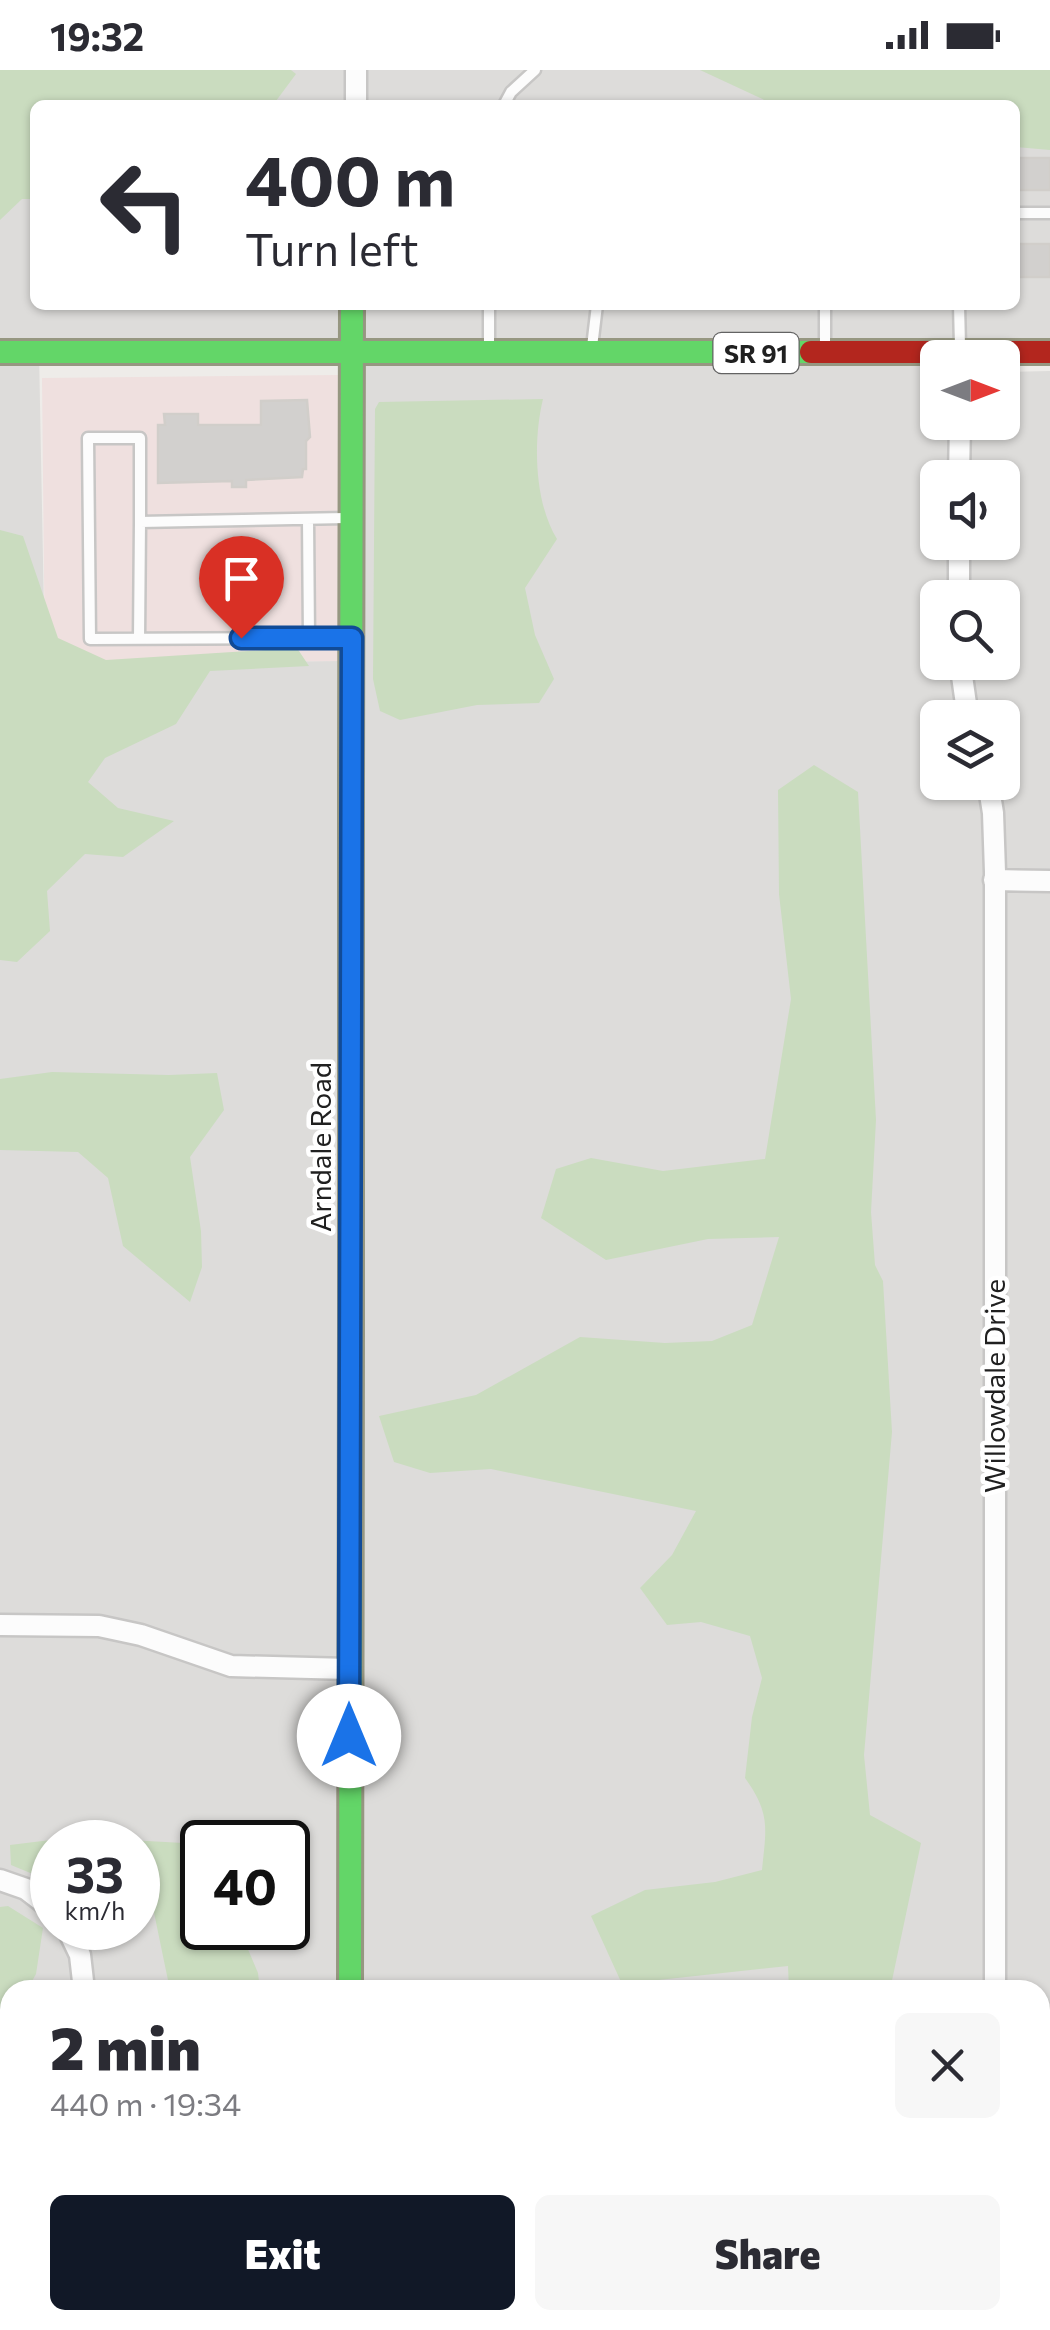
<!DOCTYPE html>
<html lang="en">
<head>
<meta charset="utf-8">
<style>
	body { margin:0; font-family:Commissioner,sans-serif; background:#f7f7f7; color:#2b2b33; height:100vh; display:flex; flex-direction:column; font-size:38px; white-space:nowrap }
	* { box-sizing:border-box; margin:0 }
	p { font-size:32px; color:#7c7c81 }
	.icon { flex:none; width:55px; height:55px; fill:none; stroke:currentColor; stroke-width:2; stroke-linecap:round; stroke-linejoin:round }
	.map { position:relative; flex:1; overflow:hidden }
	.sheet { position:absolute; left:0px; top:1910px; width:1050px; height:350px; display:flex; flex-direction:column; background:#fff; border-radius:30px 30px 0 0; box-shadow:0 2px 8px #0004 }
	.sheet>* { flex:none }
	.guide { position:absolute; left:30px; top:30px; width:990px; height:210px; border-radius:15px; box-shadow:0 2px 8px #0004; background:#fff; color:#2b2b33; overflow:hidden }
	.needle { width:65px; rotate:90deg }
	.buttons { position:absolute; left:920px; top:270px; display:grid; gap:20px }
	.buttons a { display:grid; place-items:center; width:100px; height:100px; border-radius:15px; background:#fff; box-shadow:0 2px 8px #0004; font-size:50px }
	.speed { position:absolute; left:30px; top:1750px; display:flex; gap:20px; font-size:50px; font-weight:700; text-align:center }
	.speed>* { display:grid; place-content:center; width:130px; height:130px; border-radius:50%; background:#fff; box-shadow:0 2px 8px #0004; line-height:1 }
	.speed small { font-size:25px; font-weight:400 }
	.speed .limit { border:5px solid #111; border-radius:15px; background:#fff; color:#111 }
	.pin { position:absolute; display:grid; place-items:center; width:85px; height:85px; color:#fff; margin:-102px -42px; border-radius:50% 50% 50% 0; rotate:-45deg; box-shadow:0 0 10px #0007 }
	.pin .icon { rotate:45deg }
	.me { position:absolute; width:110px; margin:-55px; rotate:0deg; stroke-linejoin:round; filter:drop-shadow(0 0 8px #0008) }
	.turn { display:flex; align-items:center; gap:35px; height:210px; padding:0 50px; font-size:45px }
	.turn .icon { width:130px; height:130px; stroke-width:2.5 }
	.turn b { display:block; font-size:70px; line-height:85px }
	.round { display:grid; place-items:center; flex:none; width:105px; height:105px; border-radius:15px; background:#f7f7f7 }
	.summary { display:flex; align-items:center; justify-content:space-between; height:170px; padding:0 50px }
	h1 { font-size:60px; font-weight:800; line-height:75px }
	.cta { display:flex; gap:20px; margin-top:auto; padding:20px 50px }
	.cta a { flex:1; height:115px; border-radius:15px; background:#111827; color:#fff; font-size:40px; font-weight:800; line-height:115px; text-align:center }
	.cta a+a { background:#f7f7f7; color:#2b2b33 }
	.status { display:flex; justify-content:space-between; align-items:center; height:70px; padding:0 50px; background:#fff; direction:ltr }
	.status svg { height:28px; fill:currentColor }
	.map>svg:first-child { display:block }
	.residential { fill:#dddcda; fill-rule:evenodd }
	.commercial { fill:#efe0df }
	.forest { fill:#cadcbf }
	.building { fill:#d2d0ce; stroke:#d1ceca; stroke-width:2.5 }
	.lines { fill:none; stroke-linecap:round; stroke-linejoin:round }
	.lane-casing { stroke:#c7c6c5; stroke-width:15 }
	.street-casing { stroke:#c7c6c5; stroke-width:25 }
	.fast-casing { stroke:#969781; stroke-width:28 }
	.slow-casing { stroke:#969781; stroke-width:28 }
	.jam-casing { stroke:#969781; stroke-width:28 }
	.lane { stroke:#fcfcfc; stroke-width:10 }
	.street { stroke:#fcfcfc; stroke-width:20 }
	.fast { stroke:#63d668; stroke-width:22 }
	.slow { stroke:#ff974d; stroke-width:22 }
	.jam { stroke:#b3261e; stroke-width:22 }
	.route-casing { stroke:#114b97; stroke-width:25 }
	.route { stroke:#1a73e8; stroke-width:18 }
	.labels { text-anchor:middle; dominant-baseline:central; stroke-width:9; stroke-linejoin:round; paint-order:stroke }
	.shield { fill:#fff; stroke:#636363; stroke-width:2.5 }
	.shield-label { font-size:25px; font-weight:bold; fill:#202020 }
	.street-label { font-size:28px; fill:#202020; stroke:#fff }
</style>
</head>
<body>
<div class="status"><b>19:32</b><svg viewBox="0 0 49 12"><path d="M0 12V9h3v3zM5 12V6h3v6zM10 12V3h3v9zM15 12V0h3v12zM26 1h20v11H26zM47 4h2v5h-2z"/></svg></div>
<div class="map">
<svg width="1050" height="2260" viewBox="0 0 1050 2260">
	<rect width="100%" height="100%" fill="#eeece9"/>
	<!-- residential -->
	<path class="residential" d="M0,0H1050V282L935,284L934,304H937L938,352H1002L1003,302L1050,301V2260H0ZM35,35H1015V235H35ZM39,282L351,283L340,591L45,594ZM938,408H1002V472H938ZM938,528H1002V592H938ZM938,648H1002V712H938ZM52,1772H138V1858H52ZM202,1772H288V1858H202ZM10,1920H1040V2250H10Z"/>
	<!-- commercial -->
	<path class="commercial" d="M338,305L340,591L45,594L42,308Z"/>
	<!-- forest -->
	<path class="forest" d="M0,0H291L296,4L273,35H35V129H22L0,150Z
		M700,0H1050V80L1015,77V35H775Z
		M543,329C533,370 534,432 557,469L525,518L535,565L554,609L539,633L477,635L400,650L380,641L373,609L375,339L379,332Z
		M0,460L23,466L58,568L106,590L297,578L309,596L210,601L176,654L105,688L88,712L118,738L174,751L123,787L85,784L47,821L50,861L17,892L0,890Z
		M814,695L858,722L876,1050L871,1142L875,1195L883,1211L892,1362L864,1685L870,1745L921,1773L890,1920H789L788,1896L622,1914L591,1846L645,1820L715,1812L762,1800C766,1759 771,1744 745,1708L752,1647L762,1608L750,1566L701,1552L667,1555L640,1518L672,1485L696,1441L491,1399L430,1403L394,1392L379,1346L476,1325L580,1267L665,1273L712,1271L752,1255L779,1167L708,1169L606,1190L541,1148L556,1099L591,1088L663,1101L765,1089L791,929L779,824L778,720Z
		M52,1002L169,1005L217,1003L224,1040L190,1087L201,1161L202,1197L190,1232L123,1176L108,1108L78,1082L0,1080V1009Z
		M75,1767L183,1773L202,1799V1858H239L258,1903L260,1920H170L152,1833L138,1831V1772H52V1812L11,1795L10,1775Z
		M8,1836L43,1858L36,1904L27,1920H10V1943L0,1948V1837Z
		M1050,2075V2186L1040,2188V2077Z
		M0,2137H7C14,2161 14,2199 0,2219Z"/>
	<!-- building -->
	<path class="building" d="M1015,88H1050V120H1015Z
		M1015,174H1050V207H1015Z
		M307,330L310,367L306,371V399H303L302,407L246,410V417H232V411L158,413V355H165L164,344H198V355H261V331Z"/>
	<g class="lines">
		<!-- lane casing -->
		<g class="lane-casing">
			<path id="lane" d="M504,35L511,22L535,0
				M1015,143H1050
				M489,235V277
				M959,235L960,276
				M592,277L597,235
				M825,277V235
				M346,448L140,452V368H88L90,569L349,568
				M308,449L309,568
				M139,569L140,452"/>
		</g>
		<!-- street casing -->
		<g class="street-casing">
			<path id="street" d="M356,35V0
				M959,408L960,352
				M959,472V528
				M960,592L968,648
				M988,712L993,743L995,802V1920
				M994,810L1050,811
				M0,1555L99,1556L141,1565L231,1596L349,1599
				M0,1810L26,1819L52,1839
				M67,1858L80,1885L84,1920
				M1040,1962H1050
				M0,2045H10
				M85,2250V2260
				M350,2250V2260"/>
		</g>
		<!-- fast casing -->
		<g class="fast-casing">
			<path id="fast" d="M0,282H811
				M351,712L352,235
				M350,1920L351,1262"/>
		</g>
		<!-- slow casing -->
		<g class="slow-casing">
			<path id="slow" d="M351,1262V712"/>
		</g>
		<!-- jam casing -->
		<g class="jam-casing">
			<path id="jam" d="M811,282H1050"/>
		</g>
		<!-- lane -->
		<use href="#lane" class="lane"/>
		<!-- street -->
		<use href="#street" class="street"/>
		<!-- fast -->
		<use href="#fast" class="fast"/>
		<!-- slow -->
		<use href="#slow" class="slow"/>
		<!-- jam -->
		<use href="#jam" class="jam"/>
	</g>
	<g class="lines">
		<!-- route casing -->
		<g class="route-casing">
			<path id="route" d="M241,568H352L349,1666"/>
		</g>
		<!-- route -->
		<use href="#route" class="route"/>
	</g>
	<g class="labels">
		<!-- shield labels -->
		<rect class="shield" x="713.5" y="263" width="85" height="40" rx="8"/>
		<g class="shield-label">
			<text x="756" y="283">SR 91</text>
		</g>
		<!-- street labels -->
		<g class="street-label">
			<text transform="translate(320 1077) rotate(-90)">Arndale Road</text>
			<text transform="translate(994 1316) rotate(-90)">Willowdale Drive</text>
		</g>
	</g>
</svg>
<div class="buttons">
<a><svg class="needle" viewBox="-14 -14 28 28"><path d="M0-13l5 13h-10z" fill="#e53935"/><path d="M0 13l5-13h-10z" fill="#7c7c81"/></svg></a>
<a><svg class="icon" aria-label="sound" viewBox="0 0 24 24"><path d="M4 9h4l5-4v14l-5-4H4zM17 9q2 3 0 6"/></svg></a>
<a><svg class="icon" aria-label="search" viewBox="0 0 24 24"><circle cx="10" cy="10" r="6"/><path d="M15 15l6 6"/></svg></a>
<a><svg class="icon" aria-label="layers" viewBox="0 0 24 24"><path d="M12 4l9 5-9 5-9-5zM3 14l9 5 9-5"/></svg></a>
</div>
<div class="speed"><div>33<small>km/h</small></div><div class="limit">40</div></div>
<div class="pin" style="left:241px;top:568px;background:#d93025"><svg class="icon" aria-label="arrive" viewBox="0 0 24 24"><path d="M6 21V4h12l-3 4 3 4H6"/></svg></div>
<svg class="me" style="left:349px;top:1666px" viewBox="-20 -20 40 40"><circle r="19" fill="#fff"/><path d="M0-13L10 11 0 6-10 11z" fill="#1a73e8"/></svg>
<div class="guide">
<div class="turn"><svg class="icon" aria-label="left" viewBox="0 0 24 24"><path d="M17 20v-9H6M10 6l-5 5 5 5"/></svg><div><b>400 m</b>Turn left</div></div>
</div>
<section class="sheet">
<div class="summary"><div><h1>2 min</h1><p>440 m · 19:34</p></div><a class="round"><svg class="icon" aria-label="close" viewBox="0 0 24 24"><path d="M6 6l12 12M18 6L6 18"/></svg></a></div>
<div class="cta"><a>Exit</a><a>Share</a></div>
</section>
</div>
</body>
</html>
